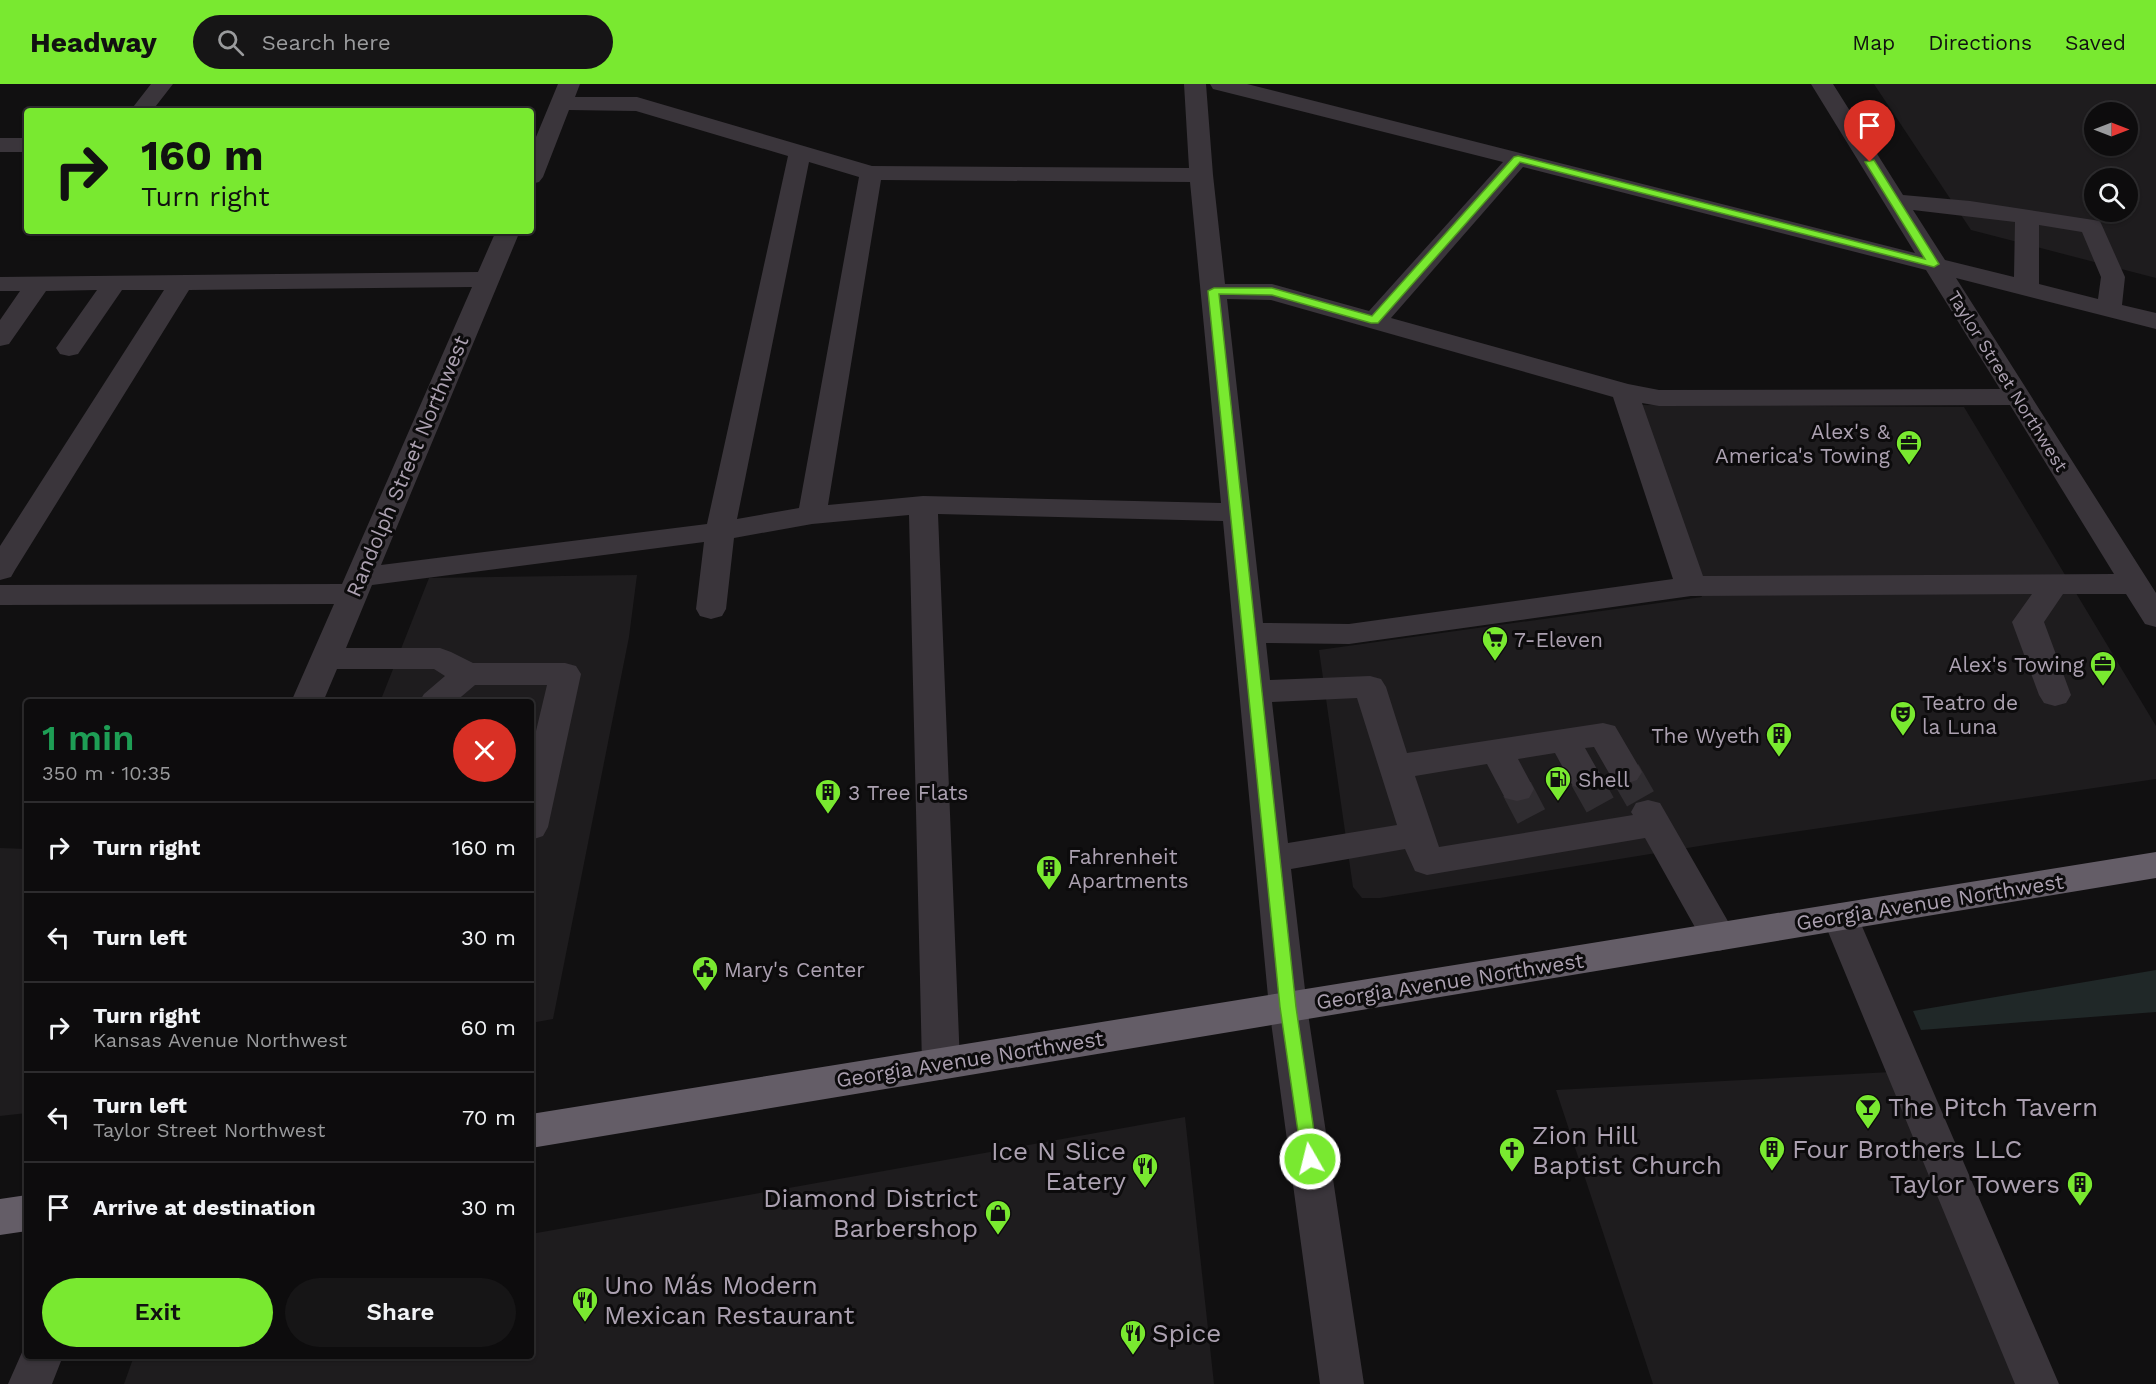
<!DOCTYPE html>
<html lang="en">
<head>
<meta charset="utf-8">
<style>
	body { margin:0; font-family:"Work Sans",sans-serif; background:#161516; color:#f1f3f6; height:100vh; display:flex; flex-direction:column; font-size:22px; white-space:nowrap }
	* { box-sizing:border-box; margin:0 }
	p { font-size:20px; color:#9a9b9d }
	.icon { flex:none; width:33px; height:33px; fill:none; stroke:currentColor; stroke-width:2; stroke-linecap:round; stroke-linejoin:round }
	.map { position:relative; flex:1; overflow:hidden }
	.sheet { position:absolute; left:24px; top:615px; width:510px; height:660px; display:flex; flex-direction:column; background:#0d0c0d; border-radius:6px; box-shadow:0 2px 4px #0004,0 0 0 2px #2d2c2e }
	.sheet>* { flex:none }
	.banner { position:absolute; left:24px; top:24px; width:510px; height:126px; border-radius:6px; box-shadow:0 2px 4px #0004,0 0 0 2px #2d2c2e; background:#79e930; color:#111; overflow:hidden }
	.needle { width:39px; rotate:90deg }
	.tools { position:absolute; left:2084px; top:18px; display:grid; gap:12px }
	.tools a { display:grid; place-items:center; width:54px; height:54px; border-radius:50%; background:#0d0c0d; box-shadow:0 2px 4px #0004,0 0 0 2px #2d2c2e; font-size:30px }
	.pin { position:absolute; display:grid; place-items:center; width:51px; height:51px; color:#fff; margin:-62px -26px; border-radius:50% 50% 50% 0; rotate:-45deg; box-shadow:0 0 6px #0007 }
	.pin .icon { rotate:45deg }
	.me { position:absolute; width:66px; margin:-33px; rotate:352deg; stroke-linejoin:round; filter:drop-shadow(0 0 4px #0008) }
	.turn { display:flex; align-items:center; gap:21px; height:126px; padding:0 18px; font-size:27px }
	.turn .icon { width:78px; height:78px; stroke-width:2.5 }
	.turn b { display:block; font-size:42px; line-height:51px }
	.round { display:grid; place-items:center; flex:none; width:63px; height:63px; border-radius:32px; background:#161516 }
	.head { display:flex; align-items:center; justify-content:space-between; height:102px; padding:0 18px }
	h1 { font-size:36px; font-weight:600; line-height:45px; color:#1e9e55 }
	.button { display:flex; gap:12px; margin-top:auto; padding:12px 18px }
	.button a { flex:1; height:69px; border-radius:36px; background:#79e930; color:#111; font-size:24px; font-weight:600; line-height:69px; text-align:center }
	.button a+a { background:#161516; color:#f1f3f6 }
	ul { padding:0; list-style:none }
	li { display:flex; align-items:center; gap:18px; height:90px; padding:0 18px; border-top:2px solid #2d2c2e }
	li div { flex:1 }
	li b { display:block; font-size:22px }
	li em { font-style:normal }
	header { display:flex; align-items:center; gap:36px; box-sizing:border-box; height:84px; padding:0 30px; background:#79e930; color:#111 }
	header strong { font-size:28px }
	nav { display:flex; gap:33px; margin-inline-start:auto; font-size:21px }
	.search { width:420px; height:54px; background:#161516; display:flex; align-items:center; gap:15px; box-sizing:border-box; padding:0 21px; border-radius:33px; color:#9a9b9d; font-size:22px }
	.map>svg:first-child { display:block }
	.built { fill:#1e1c1e; fill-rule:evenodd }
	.green { fill:#202828 }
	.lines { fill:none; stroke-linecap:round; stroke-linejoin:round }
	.minor-tunnel { stroke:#302d31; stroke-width:31; stroke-dasharray:31 16; stroke-linecap:butt }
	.minor { fill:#3a353b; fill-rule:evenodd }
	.highway { fill:#645d67; fill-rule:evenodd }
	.route { fill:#79e930; stroke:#4f971f; stroke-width:1.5 }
	.labels { text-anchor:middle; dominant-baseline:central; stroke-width:6; stroke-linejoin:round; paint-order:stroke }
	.far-street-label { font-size:18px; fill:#aca1b1; stroke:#0c0b0c }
	.poi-label { font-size:21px; fill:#aca1b1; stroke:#0c0b0c; text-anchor:start }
	.street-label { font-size:21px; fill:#aca1b1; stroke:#0c0b0c }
	.near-poi-label { font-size:26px; fill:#aca1b1; stroke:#0c0b0c; text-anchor:start }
</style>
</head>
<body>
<header>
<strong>Headway</strong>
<div class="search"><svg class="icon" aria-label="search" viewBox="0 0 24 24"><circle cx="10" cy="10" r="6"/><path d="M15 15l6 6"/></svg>Search here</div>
<nav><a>Map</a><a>Directions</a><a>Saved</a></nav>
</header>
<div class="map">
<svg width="2156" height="1300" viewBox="0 0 2156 1300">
	<rect width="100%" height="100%" fill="#111011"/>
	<!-- built -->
	<path class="built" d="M1874,0H2156V194L1971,146ZM2094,28H2127V62H2094ZM2094,94H2127V128H2094Z
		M1638,321L1964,323L2156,642V695L1718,759L1380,814H1362L1353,803L1319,566L1702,513Z
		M637,491L629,553L553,935L531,939V618H380L429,494Z
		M0,764L27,765V1029L0,1032Z
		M1891,988L2017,1300H1653L1556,1006Z
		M1185,1033L1214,1300H124L134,1272H531V1150Z"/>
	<!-- green -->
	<path class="green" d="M2156,886V928L1921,946L1913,927Z"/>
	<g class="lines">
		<!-- minor-tunnel -->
		<path class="minor-tunnel" d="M1625,688L1648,728
			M1585,694L1608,735
			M1517,705L1538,745"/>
		<!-- minor -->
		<path class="minor" d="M151,0H173L152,27H130Z
			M558,0H580L575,13H637L872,82L1189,84L1184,0H1206L1213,91L1225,200H1272L1369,227L1503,78L1213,5L1210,0H1247L1915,169L1811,0H1833L1903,111L1970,117L2100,137L2125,193L2122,221L2156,229V245L1956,194L2156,509V543L2145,540L2126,510H2063L2044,538L2071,611L2066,619L2055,622L2044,619L2039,611L2012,538L2032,510L1691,512L1349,560L1266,559L1270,596L1370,592L1381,595L1386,603L1407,669L1603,639L1615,642L1642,688L1637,696L1625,700L1613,696L1594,663L1585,664L1602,694L1597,702L1585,706L1573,702L1555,669L1518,675L1534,705L1529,714L1517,717L1505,714L1487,680L1415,692L1439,763L1633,731L1631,728L1636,719L1648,716L1660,719L1737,853L1732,863L1719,867L1706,863L1645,754L1427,791L1415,787L1405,765L1291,785L1307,923L1364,1300H1320L1269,923L1223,437L938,430L960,980L955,991L941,996L927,991L922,980L909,431L812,440L734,454L726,525L722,532L711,535L700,532L696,525L704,458L372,501L346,564H440L451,568L473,579H565L576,582L581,590L548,743L543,752L531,756V668L547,601H475L455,618H419L424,610L445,592L434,585H337L323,618H291L334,520L0,521V501L342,500L472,203L189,206L15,486L11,493L0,496V462L164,206H122L78,270L69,272L60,270L56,264L97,206L46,207L9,260L0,262V236L20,207H0V193L478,188L496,147H520L381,481L707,440L788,72L636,27L569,26L543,93L539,98L531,100V65ZM809,78L859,93L799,424L737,435ZM1523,83L1926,186L2000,305L1659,306L1628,300L1391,234ZM881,96L1190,98L1221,419L923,412L828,421ZM1913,126L2015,138L2014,193L1945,176ZM2039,141L2082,148L2101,193L2098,215L2039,200ZM1227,215L1271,216L1613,313L1673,495L1349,540L1263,539ZM1642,319L1659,322L2010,321L2114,490L1703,492ZM1357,614L1397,741L1288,759L1272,618Z
			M0,54H27V68H0Z
			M1840,819L1853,823L1858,833L2059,1300H2015L1822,833L1827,823Z
			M27,1257V1272H63L52,1300H8Z"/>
		<!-- highway -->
		<path class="highway" d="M2156,768V794L531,1064V1030Z
			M27,1111V1147L0,1151V1115Z"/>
	</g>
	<!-- route -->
	<path class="route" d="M1518,72L1925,175L1865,78L1874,76L1939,180L1934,183L1520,78L1378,239H1371L1272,211L1219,210L1296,923L1318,1075L1316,1080L1310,1082L1304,1080L1302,1075L1280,923L1208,207L1214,204H1272L1372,232L1514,73Z"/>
	<!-- icons -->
	<defs>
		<g id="office-pin" transform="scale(1.35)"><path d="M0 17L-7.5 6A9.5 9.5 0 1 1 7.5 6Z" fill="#79e930" stroke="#0c0b0c"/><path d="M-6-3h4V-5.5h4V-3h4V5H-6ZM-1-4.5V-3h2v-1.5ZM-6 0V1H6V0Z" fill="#111"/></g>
		<g id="supermarket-pin" transform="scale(1.35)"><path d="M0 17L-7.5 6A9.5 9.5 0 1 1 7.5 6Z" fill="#79e930" stroke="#0c0b0c"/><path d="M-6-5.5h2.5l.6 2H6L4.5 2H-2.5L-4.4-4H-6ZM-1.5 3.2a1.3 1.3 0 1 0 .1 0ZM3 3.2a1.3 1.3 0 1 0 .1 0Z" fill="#111"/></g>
		<g id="theatre-pin" transform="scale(1.35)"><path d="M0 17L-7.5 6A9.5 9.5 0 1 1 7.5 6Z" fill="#79e930" stroke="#0c0b0c"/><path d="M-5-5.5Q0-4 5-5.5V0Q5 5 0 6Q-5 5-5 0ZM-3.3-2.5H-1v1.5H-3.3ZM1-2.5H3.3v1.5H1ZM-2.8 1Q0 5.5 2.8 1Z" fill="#111"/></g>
		<g id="building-pin" transform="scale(1.35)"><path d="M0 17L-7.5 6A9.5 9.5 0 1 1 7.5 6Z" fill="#79e930" stroke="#0c0b0c"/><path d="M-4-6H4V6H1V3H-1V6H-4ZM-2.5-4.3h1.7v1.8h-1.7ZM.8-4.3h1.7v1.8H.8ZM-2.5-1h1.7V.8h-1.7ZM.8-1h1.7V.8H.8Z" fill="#111"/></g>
		<g id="fuel-pin" transform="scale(1.35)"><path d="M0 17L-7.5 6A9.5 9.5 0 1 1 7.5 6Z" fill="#79e930" stroke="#0c0b0c"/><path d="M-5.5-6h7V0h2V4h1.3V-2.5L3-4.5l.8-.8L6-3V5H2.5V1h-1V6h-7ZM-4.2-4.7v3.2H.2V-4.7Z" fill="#111"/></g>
		<g id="civic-pin" transform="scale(1.35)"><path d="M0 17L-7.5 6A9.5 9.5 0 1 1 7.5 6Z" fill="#79e930" stroke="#0c0b0c"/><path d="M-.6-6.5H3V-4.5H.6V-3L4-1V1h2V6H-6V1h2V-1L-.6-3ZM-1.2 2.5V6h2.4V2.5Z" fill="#111"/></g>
		<g id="bar-pin" transform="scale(1.35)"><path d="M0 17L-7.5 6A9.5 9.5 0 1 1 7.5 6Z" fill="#79e930" stroke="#0c0b0c"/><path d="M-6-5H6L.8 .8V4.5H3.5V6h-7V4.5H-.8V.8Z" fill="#111"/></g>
		<g id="church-pin" transform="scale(1.35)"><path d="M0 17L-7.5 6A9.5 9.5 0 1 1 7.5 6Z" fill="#79e930" stroke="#0c0b0c"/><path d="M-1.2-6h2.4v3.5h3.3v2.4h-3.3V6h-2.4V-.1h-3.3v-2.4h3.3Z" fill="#111"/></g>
		<g id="restaurant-pin" transform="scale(1.35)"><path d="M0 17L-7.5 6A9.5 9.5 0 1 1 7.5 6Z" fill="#79e930" stroke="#0c0b0c"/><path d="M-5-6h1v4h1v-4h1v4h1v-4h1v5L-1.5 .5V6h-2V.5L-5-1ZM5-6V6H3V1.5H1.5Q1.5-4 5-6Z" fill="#111"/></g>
		<g id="shop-pin" transform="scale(1.35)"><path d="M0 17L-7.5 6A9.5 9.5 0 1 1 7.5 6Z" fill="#79e930" stroke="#0c0b0c"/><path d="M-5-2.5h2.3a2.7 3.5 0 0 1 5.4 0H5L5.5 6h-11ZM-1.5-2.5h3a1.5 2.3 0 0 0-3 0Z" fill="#111"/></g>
	</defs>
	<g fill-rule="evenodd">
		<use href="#office-pin" x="1909" y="359"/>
		<use href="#supermarket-pin" x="1495" y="555"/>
		<use href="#office-pin" x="2103" y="580"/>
		<use href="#theatre-pin" x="1903" y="630"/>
		<use href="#building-pin" x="1779" y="651"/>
		<use href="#fuel-pin" x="1558" y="695"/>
		<use href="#building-pin" x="828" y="708"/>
		<use href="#building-pin" x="1049" y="784"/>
		<use href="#civic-pin" x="705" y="885"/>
		<use href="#bar-pin" x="1868" y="1023"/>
		<use href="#building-pin" x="1772" y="1065"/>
		<use href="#church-pin" x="1512" y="1066"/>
		<use href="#restaurant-pin" x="1145" y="1082"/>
		<use href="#building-pin" x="2080" y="1100"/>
		<use href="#shop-pin" x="998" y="1129"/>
		<use href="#restaurant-pin" x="585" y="1216"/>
		<use href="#restaurant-pin" x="1133" y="1249"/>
	</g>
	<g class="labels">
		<!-- far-street labels -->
		<g class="far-street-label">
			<text transform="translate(2008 297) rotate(58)">Taylor Street Northwest</text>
		</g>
		<!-- poi labels -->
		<g class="poi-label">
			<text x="1890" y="347" text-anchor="end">Alex's &amp;<tspan x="1890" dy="24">America's Towing</tspan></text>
			<text x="1514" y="555">7-Eleven</text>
			<text x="2084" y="580" text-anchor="end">Alex's Towing</text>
			<text x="1922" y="618">Teatro de<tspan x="1922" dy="24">la Luna</tspan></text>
			<text x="1760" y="651" text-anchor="end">The Wyeth</text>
			<text x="1578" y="695">Shell</text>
			<text x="848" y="708">3 Tree Flats</text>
			<text x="1068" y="772">Fahrenheit<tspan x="1068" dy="24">Apartments</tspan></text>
			<text x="724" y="885">Mary's Center</text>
		</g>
		<!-- street labels -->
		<g class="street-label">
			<text transform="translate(407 382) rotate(-67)">Randolph Street Northwest</text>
			<text transform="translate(1930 818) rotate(-9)">Georgia Avenue Northwest</text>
			<text transform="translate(1450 897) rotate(-9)">Georgia Avenue Northwest</text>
			<text transform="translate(970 975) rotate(-9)">Georgia Avenue Northwest</text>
		</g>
		<!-- near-poi labels -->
		<g class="near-poi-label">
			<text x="1888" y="1023">The Pitch Tavern</text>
			<text x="1532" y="1051">Zion Hill<tspan x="1532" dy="30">Baptist Church</tspan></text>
			<text x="1792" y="1065">Four Brothers LLC</text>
			<text x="1126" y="1067" text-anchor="end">Ice N Slice<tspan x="1126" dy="30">Eatery</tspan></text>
			<text x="2060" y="1100" text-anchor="end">Taylor Towers</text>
			<text x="978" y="1114" text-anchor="end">Diamond District<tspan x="978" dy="30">Barbershop</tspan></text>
			<text x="604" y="1201">Uno Más Modern<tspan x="604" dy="30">Mexican Restaurant</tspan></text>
			<text x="1152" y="1249">Spice</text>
		</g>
	</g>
</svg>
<div class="tools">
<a><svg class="needle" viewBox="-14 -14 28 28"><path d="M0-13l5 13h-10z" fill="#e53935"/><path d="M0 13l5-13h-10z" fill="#9a9b9d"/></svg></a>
<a><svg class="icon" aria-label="search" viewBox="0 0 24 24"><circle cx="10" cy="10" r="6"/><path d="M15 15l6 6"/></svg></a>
</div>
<div class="pin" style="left:1870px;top:78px;background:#d93025"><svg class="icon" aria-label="arrive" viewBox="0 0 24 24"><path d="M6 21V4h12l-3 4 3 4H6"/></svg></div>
<svg class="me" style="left:1310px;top:1075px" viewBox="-20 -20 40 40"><circle r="17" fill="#79e930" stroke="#fff" stroke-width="3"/><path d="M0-11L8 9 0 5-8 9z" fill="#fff"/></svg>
<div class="banner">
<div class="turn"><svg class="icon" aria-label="right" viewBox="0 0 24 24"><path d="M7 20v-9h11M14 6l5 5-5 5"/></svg><div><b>160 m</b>Turn right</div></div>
</div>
<section class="sheet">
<div class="head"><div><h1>1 min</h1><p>350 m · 10:35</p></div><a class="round" style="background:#d93025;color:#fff"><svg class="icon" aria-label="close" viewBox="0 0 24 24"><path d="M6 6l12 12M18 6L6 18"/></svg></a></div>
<ul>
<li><svg class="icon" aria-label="right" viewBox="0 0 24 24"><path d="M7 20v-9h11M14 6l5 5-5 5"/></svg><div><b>Turn right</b></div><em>160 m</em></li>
<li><svg class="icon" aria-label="left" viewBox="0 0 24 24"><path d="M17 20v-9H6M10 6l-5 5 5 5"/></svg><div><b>Turn left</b></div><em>30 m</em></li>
<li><svg class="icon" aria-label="right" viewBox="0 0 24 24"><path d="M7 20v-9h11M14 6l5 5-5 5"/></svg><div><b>Turn right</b><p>Kansas Avenue Northwest</p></div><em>60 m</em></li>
<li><svg class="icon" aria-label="left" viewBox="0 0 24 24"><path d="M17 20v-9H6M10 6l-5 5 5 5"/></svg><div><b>Turn left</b><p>Taylor Street Northwest</p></div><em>70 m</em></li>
<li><svg class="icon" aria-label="arrive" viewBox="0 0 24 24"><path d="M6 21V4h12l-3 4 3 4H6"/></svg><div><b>Arrive at destination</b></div><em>30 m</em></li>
</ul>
<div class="button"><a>Exit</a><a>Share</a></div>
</section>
</div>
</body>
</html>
